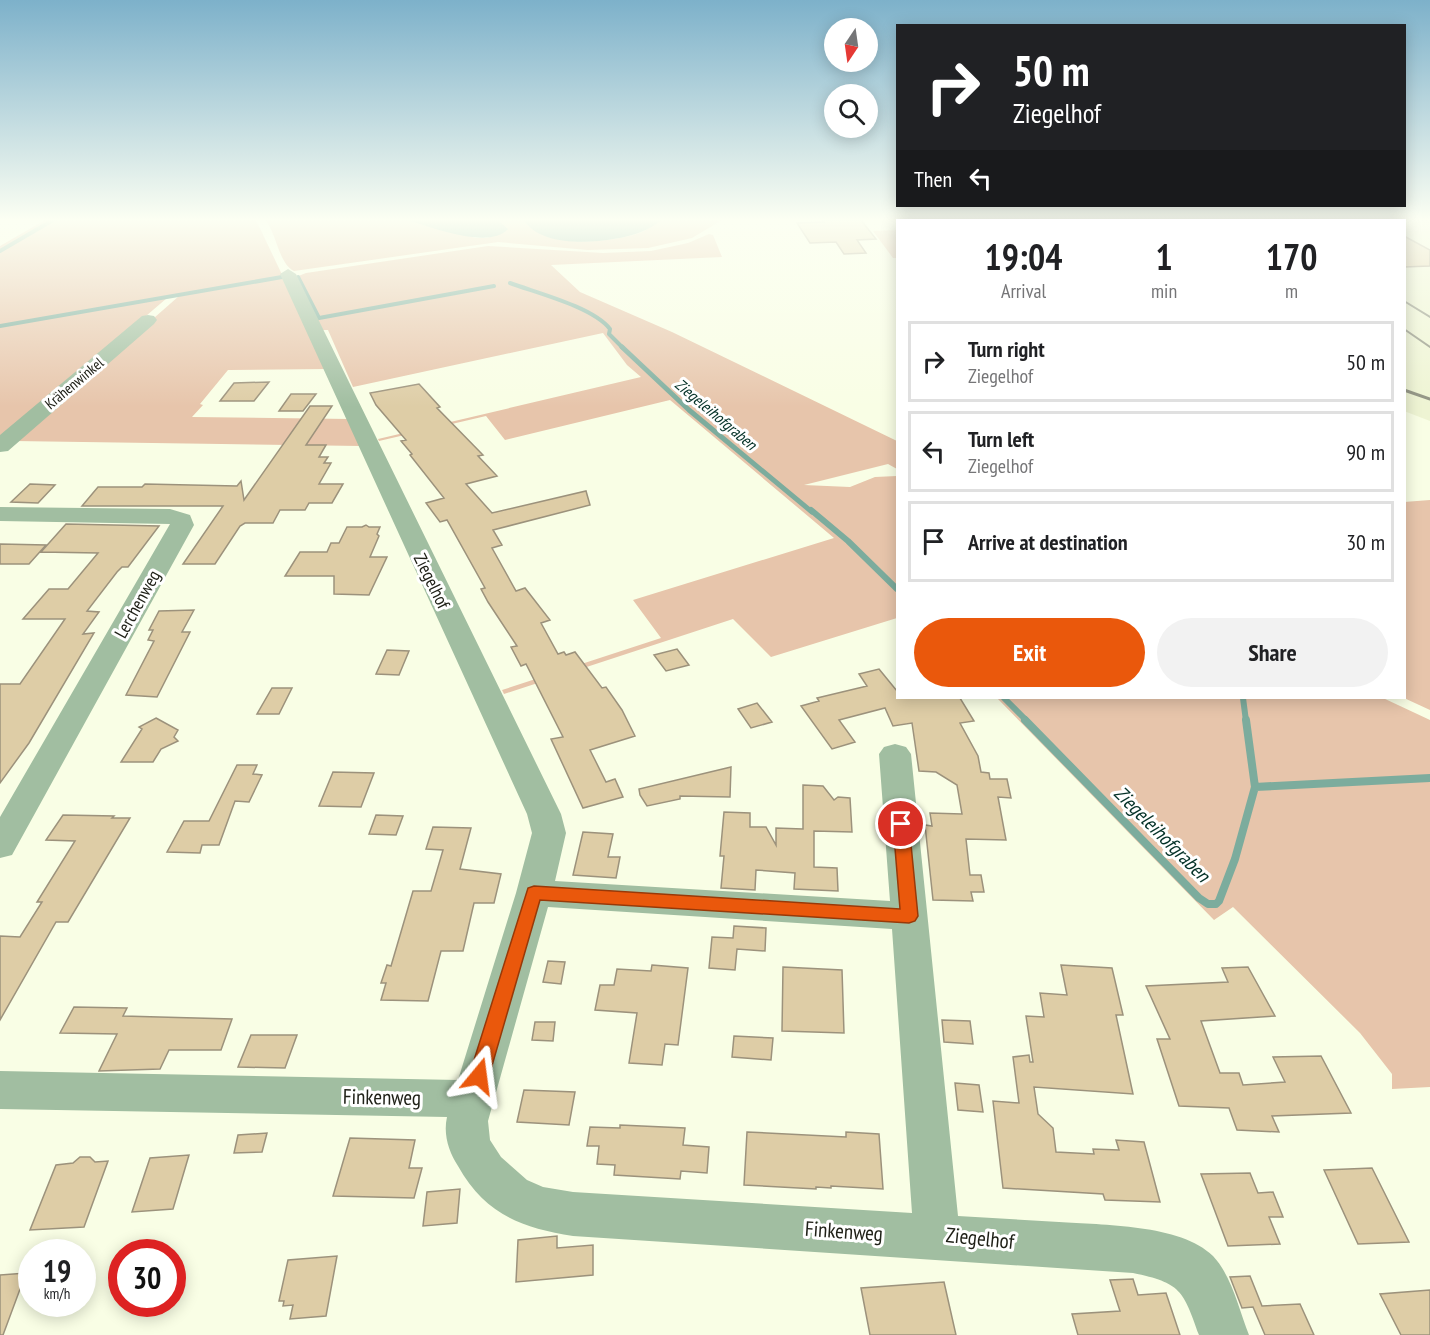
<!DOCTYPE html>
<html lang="en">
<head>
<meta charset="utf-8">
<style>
	body { margin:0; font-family:"PT Sans Narrow",sans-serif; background:#f2f2f2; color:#202124; height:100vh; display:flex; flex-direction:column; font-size:22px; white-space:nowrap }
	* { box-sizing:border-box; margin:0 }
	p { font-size:20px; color:#757577 }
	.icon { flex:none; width:33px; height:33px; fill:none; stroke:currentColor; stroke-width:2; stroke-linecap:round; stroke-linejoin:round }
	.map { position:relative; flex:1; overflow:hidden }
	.panel { position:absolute; left:896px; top:219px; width:510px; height:480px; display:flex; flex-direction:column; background:#fff; border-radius:0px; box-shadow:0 3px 15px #0003 }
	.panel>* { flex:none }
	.hud { position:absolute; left:896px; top:24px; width:510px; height:183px; border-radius:0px; box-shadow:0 3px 15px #0003; background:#202124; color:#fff; overflow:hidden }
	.needle { width:39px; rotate:193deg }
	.fabs { position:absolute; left:824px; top:18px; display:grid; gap:12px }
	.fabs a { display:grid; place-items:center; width:54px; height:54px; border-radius:50%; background:#fff; box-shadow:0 3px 15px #0003; font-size:30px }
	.speed { position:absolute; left:18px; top:1239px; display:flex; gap:12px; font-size:30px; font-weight:700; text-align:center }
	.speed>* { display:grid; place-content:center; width:78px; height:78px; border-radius:50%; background:#fff; box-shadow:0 3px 15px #0003; line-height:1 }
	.speed small { font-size:15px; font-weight:400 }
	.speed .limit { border:9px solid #d22; background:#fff; color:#111 }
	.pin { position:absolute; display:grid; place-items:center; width:51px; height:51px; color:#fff; margin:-26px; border:3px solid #fff; border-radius:50%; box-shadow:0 2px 6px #0007 }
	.me { position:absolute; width:66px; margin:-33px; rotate:16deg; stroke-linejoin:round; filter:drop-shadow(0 0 4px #0008) }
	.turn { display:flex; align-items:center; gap:21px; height:126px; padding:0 18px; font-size:27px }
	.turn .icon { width:78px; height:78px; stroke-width:2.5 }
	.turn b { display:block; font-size:42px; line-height:51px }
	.then { display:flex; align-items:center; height:57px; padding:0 18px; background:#0003; gap:12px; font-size:22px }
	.eta { display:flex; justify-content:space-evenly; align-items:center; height:102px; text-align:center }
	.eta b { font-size:36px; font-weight:700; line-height:42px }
	.cta { display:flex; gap:12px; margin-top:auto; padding:12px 18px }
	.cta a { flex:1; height:69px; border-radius:36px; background:#ea580c; color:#fff; font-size:24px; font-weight:700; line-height:69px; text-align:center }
	.cta a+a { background:#f2f2f2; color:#202124 }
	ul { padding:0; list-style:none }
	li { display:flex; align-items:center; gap:18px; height:81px; margin:0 12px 9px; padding:0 6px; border:3px solid #e0e0e0; border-radius:0px }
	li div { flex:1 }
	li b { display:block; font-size:22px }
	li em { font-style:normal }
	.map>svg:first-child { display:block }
	.built { fill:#eef4d3 }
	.green { fill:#e7c5ab }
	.water { fill:#7cac9d }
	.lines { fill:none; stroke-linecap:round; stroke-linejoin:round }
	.stream-far3 { stroke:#7cac9d; stroke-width:4 }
	.stream-far2 { stroke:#7cac9d; stroke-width:5 }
	.stream-far1 { stroke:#7cac9d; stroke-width:6 }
	.stream { stroke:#7cac9d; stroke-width:8 }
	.building { fill:#decda6; stroke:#9c927c; stroke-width:1.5 }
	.minor { fill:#a1bea1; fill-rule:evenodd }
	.rail-far1 { stroke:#8f9281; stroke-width:2 }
	.rail { stroke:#8f9281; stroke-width:3 }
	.route { fill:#ea580c; stroke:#983908; stroke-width:1.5 }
	.labels { text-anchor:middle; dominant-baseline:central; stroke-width:6; stroke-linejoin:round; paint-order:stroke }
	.far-street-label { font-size:15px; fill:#202118; stroke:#fff }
	.far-water-label { font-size:16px; font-style:italic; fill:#043127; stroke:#fff }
	.street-label { font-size:18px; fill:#202118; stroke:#fff }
	.water-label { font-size:20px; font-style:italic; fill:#043127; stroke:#fff }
	.near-street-label { font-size:21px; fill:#202118; stroke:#fff }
</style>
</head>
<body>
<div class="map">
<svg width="1430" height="1335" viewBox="0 0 1430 1335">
	<rect width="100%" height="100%" fill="#f9fee5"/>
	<!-- built -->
	<path class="built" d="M1021,220H1430V421L1404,411V220Z"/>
	<!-- green -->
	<path class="green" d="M45,220H256L327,369L228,370L200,404L203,405L192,417L350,419L361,446L14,441L179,296L167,298L0,441V246Z
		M265,220H407L476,238H487L508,229L498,220H524C543,250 613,243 642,232C649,229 655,223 662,220C673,217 708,220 722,220L692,238L648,248L588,250L498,242L294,271C278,263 277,233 265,220Z
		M897,230V258H893L873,231Z
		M709,234L713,235L722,257L551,265L580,292L672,332L897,441V469L888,464L804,485L850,487L875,477L897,476V618L771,657L733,619L504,694L502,690L661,638L633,600L834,538L670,400L505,440L486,416L379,441L378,439L641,377L627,365L603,333L353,387L328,330H319L296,277L306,273L488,246L603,253L651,251L688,243Z
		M1430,500V710L1404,698V502Z
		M997,698H1383L1430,720V1087L1392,1089V1074L1360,1033L1233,907L1214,920Z"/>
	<!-- water -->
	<path class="water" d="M407,220H498L508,229C489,250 431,227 407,220Z
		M524,220H662C655,225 649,229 641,232C613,243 542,251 524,220Z"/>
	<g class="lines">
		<!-- stream-far3 -->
		<path class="stream-far3" d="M0,251L53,220
			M298,277L319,318L494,286
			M510,283C537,293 593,307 610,329L609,334L623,348
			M0,326L282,277"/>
		<!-- stream-far2 -->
		<path class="stream-far2" d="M622,347L689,410L812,512"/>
		<!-- stream-far1 -->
		<path class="stream-far1" d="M811,510L848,541L897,589
			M1004,698L1027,721
			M1243,698L1246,721"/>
		<!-- stream -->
		<path class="stream" d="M1025,720L1199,898L1208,904H1216L1219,901L1235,859L1255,787L1430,778
			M1246,720L1255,787"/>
	</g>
	<!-- building -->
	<path class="building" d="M823,220H861L876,239L857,240L866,253L844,254L836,242L810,243L797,223L824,222Z
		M1404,236L1430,250V266L1404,267Z
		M269,382L254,401H220L234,383Z
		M419,384L440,407L437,408L483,455L478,456L497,476L466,484L492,513L586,491L590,505L493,530L502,545L492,548L516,591L525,588L550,620L541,623L558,654L564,652L566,655L575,652L602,688L606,687L622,710L635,736L590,750L606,782L615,779L623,797L583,808L551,739L563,737L526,664L521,666L511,647L517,646L488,602L481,589L485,588L447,520L440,522L426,503L444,498L410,455L412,454L401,441L406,440L376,405L370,393Z
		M291,394H316L303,411H279Z
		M310,406H332L306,445H326L319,457H328L324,463H331L319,484H343L332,503H309L305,510H280L273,523H245L240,526L215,564H183L223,506H82L98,487H142L145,484L237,486L241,481L244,500Z
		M30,484L55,485L38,503L11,502Z
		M66,524L159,526L128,567H122L117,572L87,611L99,612L83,634L94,633L29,743L0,783V684H20L65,619H23L49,589H68L98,553L41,552Z
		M366,525L369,527H380L377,534L379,536L370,557H387L369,595L334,594V576H285L300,552H327L331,543H339L347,527H362Z
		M0,544L46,545L29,564H0Z
		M194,610L182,632H190L157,697L126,695L154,641L148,640L153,630H149L159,611Z
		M677,649L689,665L666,671L654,655Z
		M387,650L409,651L399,675L376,674Z
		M879,669L897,691V698H960L974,721L960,723L978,756L981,772L989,773L990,779H1007L1011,798L998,797L1006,840L966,839L970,875H981L984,892H971L973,901L933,900L925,825L932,826L930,813L962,814L957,785L936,772L919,771L912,723L893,726L885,708L839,720L855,742L832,749L801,706L819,701L817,698L867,686L859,674Z
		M272,688H292L279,714H257Z
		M757,703L772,722L751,728L738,709Z
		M156,718L178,730L174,737L178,741L161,749L153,762H121L142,729L139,727Z
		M237,765H257L253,774L262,775L249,802L235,801L219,845H202L200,853L167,852L184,821H209Z
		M731,767L730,797L680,796V799L647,806L640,795L639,789Z
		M333,772L374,773L361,807L319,806Z
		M803,785L823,786L834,800L838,797L850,798L852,832L814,831V867L837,868L838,891L794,889L795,873L756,870L755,890L721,888L724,856H720L724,812L750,813V827H766L776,845V828L803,829Z
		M63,815L114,816L112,818H130L68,922H56L0,1020V936L20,937L42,902H37L75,841L46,840Z
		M376,815L403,816L396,835L369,834Z
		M433,827L471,828L460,869L501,874L494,903H474L463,951H441L428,1001L381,1000L386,983H381L387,965L391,966L413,891H431L443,850L426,849Z
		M583,832L613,834L608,857H620L616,878L573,875Z
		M734,926L766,928L765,951L737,949L735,970L709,968L712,937L733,938Z
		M548,961L565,962L561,984L543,982Z
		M652,965L688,968L678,1045L665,1044L662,1065L629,1063L637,1013L595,1010L600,985H614L617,969L651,971Z
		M1061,965L1112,968L1123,1015H1116L1133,1094L1034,1087L1038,1114L1053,1128L1056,1152L1094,1154L1093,1149L1119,1150L1116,1140L1144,1142L1160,1202L1105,1200L1103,1194L1003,1188L993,1101L1019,1103L1013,1057L1029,1055L1030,1062H1033L1026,1016L1044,1017L1040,993L1067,995Z
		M783,967L842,970L844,1033L782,1031Z
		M1248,967L1275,1016L1201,1021L1220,1073H1239L1243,1085L1285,1082L1273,1057L1321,1056L1351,1113L1272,1116L1279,1132L1237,1130L1229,1108L1179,1106L1157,1039H1170L1146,986L1228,982L1222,968Z
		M74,1007L127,1008L123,1016L232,1019L221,1050H169L160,1069L99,1071L117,1034L60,1033Z
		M942,1020L970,1021L973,1044L944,1042Z
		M535,1022H555L553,1041L532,1040Z
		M251,1035H297L285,1068L238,1067Z
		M734,1036L773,1038L771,1060L732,1057Z
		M955,1083L979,1085L983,1112L958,1110Z
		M524,1090L575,1092L569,1125L517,1122Z
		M620,1125L685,1128L683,1145L709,1147L707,1173L681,1171L680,1179L614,1175L615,1165L597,1164L599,1146H587L590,1127L620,1128Z
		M747,1132L846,1137V1132L879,1134L883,1189L831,1186V1188L816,1187V1189L744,1185Z
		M267,1133L262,1152L234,1153L238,1135Z
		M350,1138L415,1140L409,1168H422L414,1198L333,1196Z
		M189,1155L173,1209L132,1212L150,1158Z
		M80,1157H90L95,1162L108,1161L84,1227L30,1230L56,1165L73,1163Z
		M1372,1168L1409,1242L1358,1244L1324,1170Z
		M1250,1173L1258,1193L1273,1192L1283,1217H1269L1280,1244L1228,1246L1201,1174Z
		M460,1189L457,1223L423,1226L427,1192Z
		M557,1236V1248L593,1245V1275L516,1282L518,1240Z
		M337,1256L326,1316L290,1319L293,1305L283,1306L284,1301H279L288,1260Z
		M26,1273L3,1335H0V1275Z
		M1250,1276L1262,1306L1300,1304L1314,1335H1265L1253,1307L1242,1308L1230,1277Z
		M1133,1279L1138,1295L1166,1293L1180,1335H1078L1072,1314L1120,1311L1110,1280Z
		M944,1282L956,1335H870L861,1288Z
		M1430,1290V1335H1401L1380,1294Z"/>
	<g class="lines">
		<!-- minor -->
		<path class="minor" d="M288,269L296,274L561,814L566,833L555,881L890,901L879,754L884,747L895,744L906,747L911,754L958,1216C992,1218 1025,1220 1059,1222C1101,1225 1181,1224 1213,1256C1232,1276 1239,1310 1249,1335H1199C1183,1290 1181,1283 1133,1273L573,1236C521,1228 485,1214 458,1166C449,1152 443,1135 447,1117L0,1109V1071L458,1080L516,893L532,833L527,814L280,274ZM548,907L892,929L912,1213L573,1192L543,1187L527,1180L501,1157L490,1140L488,1121Z
			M148,315L154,316L157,320L154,324L8,451L0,452V435L142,316Z
			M0,507L170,509L190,515L194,525L12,855L0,858V817L170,524L0,521Z"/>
		<!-- rail-far1 -->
		<path class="rail-far1" d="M1404,301L1430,317
			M1404,329L1430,347"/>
		<!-- rail -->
		<path class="rail" d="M1404,390L1430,399"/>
	</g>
	<!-- sky -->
	<linearGradient id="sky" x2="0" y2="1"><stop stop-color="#7db1ca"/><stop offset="0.54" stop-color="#fcfff3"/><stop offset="1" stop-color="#fcfff3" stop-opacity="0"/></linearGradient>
	<rect width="1430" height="407" fill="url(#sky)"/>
	<!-- route -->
	<path class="route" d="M901,818L906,819L909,824L918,916L915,921L909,923L540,900L489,1076L486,1082L479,1085L472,1082L469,1076L528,888L534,886L900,909L893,824L895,819Z"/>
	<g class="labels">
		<!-- far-street labels -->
		<g class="far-street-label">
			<text transform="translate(74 383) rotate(-40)">Krähenwinkel</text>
		</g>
		<!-- far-water labels -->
		<g class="far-water-label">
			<text transform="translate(716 414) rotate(40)">Ziegeleihofgraben</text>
		</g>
		<!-- street labels -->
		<g class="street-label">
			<text transform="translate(432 581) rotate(64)">Ziegelhof</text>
			<text transform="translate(137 604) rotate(-61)">Lerchenweg</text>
		</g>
		<!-- water labels -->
		<g class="water-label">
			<text transform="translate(1162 834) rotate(45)">Ziegeleihofgraben</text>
		</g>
		<!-- near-street labels -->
		<g class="near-street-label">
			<text transform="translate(382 1097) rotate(1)">Finkenweg</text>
			<text transform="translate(844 1231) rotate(4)">Finkenweg</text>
			<text transform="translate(980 1238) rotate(6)">Ziegelhof</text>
		</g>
	</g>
</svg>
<div class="fabs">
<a><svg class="needle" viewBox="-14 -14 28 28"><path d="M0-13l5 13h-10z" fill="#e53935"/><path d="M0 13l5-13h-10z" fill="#757577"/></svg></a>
<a><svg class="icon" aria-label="search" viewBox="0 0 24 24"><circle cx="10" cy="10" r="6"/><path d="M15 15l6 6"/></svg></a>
</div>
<div class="speed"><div>19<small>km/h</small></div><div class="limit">30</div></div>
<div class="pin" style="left:901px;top:824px;background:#d93025"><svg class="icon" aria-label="arrive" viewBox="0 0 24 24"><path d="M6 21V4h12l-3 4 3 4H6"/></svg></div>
<svg class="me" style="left:479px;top:1076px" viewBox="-20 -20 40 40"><path d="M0-17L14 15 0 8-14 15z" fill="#ea580c" stroke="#fff" stroke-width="4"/></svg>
<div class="hud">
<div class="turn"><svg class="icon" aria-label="right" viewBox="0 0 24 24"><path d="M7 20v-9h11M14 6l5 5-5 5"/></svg><div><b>50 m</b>Ziegelhof</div></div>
<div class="then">Then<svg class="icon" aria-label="left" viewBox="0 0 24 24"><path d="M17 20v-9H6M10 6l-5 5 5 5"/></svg></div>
</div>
<section class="panel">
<div class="eta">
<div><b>19:04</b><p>Arrival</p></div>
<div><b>1</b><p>min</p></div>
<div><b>170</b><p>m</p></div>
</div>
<ul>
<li><svg class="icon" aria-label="right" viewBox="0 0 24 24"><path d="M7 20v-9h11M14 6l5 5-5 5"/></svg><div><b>Turn right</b><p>Ziegelhof</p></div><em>50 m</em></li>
<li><svg class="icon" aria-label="left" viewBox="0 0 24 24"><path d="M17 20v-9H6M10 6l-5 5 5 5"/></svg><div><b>Turn left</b><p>Ziegelhof</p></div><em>90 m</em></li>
<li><svg class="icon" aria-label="arrive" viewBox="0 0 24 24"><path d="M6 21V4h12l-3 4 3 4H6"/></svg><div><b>Arrive at destination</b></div><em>30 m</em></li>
</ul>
<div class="cta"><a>Exit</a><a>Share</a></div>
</section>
</div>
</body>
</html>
